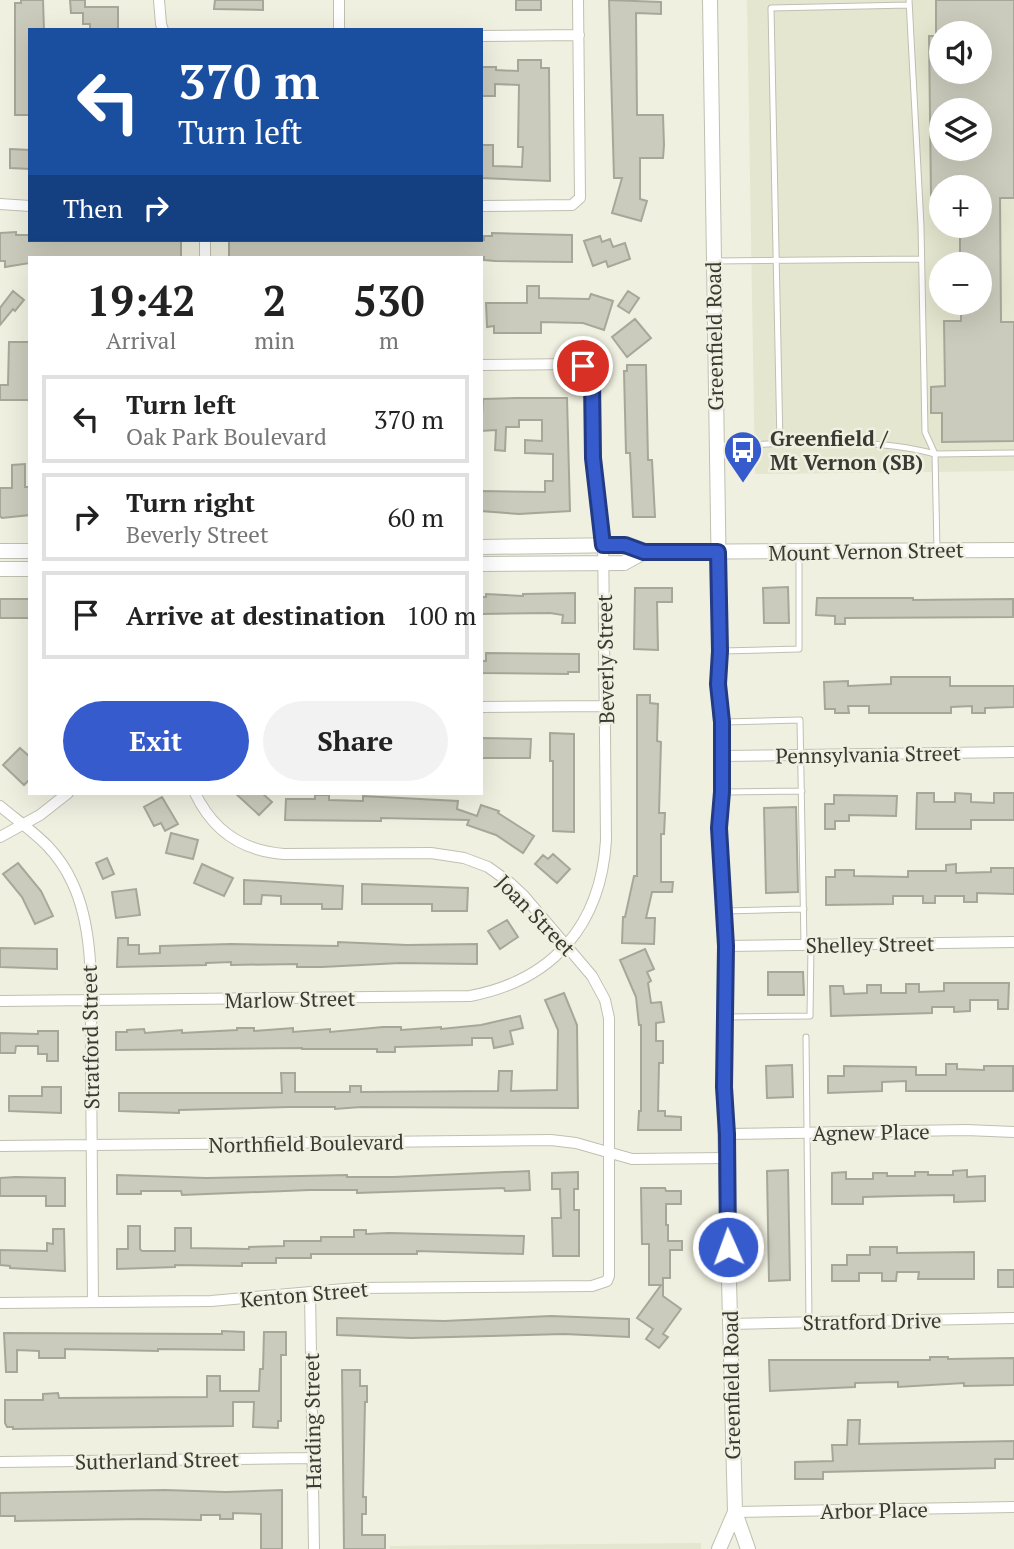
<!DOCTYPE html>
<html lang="en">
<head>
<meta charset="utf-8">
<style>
	body { margin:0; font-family:"PT Serif",serif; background:#f2f2f2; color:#222; height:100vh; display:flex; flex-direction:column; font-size:26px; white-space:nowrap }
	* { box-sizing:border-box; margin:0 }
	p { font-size:23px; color:#767676 }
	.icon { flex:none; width:38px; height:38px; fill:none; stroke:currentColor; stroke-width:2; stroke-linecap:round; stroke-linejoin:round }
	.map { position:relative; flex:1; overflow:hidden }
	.sheet { position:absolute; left:28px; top:256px; width:455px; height:539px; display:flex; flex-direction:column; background:#fff; border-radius:0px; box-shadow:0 7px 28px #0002 }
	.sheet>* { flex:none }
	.top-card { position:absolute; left:28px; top:28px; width:455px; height:214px; border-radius:0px; box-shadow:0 7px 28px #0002; background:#1a4fa0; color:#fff; overflow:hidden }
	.tools { position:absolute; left:929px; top:21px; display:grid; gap:14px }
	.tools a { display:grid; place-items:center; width:63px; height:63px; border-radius:50%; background:#fff; box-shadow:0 7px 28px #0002; font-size:35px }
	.pin { position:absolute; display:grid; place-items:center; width:60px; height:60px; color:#fff; margin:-30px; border:4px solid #fff; border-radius:50%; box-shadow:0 2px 7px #0007 }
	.me { position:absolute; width:77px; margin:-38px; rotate:358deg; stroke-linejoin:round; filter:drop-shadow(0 0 5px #0008) }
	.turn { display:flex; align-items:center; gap:24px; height:147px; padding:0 35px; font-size:32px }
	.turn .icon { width:91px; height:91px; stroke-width:2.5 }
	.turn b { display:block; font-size:49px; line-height:60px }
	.then { display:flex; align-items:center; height:66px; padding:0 35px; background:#0003; gap:14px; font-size:26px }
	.eta { display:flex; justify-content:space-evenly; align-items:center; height:119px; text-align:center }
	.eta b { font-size:42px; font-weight:700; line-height:49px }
	.button { display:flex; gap:14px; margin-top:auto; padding:14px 35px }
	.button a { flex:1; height:80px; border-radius:42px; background:#365bcc; color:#fff; font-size:28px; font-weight:700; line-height:80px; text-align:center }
	.button a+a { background:#f2f2f2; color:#222 }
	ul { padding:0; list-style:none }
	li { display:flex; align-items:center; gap:21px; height:88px; margin:0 14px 10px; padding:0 21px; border:4px solid #e0e0e0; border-radius:0px }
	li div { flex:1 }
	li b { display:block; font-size:26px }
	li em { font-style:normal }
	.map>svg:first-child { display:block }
	.built { fill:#e5e6cf; fill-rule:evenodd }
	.building { fill:#cacbbc; stroke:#a7a799; stroke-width:2; fill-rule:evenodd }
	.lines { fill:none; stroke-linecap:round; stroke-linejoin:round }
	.lane-casing { stroke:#bfc0b1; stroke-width:7 }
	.street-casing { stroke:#bfc0b1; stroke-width:12 }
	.secondary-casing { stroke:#bfc0b1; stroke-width:16 }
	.lane { stroke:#fff; stroke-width:5 }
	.street { stroke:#fff; stroke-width:10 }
	.secondary { stroke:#fff; stroke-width:14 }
	.route-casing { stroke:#233b85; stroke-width:18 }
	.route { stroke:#365bcc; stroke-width:12 }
	.labels { text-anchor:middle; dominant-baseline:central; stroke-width:5; stroke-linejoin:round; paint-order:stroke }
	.street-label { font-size:21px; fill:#3a3a34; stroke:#f0f0e1 }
	.poi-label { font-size:21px; font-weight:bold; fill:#3a3a34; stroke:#f0f0e1; text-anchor:start }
</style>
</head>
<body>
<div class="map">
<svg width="1014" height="1549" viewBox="0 0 1014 1549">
	<rect width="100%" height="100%" fill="#f0f0e1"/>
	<!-- built -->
	<path class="built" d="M747,0H1014V471L755,474ZM942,33H980V72H942ZM942,110H980V149H942ZM942,187H980V226H942ZM942,264H980V303H942Z
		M701,1543V1549H390V1546Z"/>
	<!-- building -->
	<path class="building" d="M21,0H43L44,30H30V115H15V3H21Z
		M70,0H85V7H118V30H90V24H83V13H71Z
		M215,0H263V10L214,9Z
		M516,0H541V10H516Z
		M609,0L661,2V14L636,13L637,115H663L664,145L663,158H640V199L647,201L641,221L612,213L622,178H614Z
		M936,0H1014V198H1000L1001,322H1014V441L942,442V413H931V387L945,386L944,321H961V303H980V264H960V226H980V187H942V195H931L929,36H942V72H980V33H936ZM942,110H980V149H942Z
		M518,60H541V68H549L550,181L481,178L482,145H493V166L522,167L523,147H518L519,85L495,84V96H481V67H496V70L518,71Z
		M10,149L30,150V169L10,168Z
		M16,232V235H30V240H181V257H30V263L5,267V261H0V233Z
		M492,233L572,235V262L495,261L484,260V257H229V240H484V236H492Z
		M600,236L602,242L610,239L613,247L625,243L630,259L608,267L606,261L593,266L584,241Z
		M527,286H539V298L589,299L591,294L613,301L604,330L583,323L541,322V333H494V326L487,327L486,303H527Z
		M13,291L24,300L15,311L13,309L0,325V308Z
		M628,291L639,298L629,313L618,306Z
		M635,319L651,338L627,357L612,337Z
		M9,342H30V400H0V385H8Z
		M627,365H646L648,460H652L655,517H633L630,453H626L624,371H627Z
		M515,398H567L570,511L519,514L481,511V491L545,492V481H553V454L525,453V440L542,441V420H519V427H506L505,451L495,450L496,430L481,431L483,399Z
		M25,464V487H30V515L2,518L0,516V488H12V465Z
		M788,587L789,623H764L763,588Z
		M635,588H672V602H657L658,650L634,649Z
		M575,593V623H562L563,615L550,613L481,614V597H486V594L523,596V594Z
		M817,598H913V600L1013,599V617L845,618V624H835V616L816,615Z
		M0,599H30V618H0Z
		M486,653L579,654V672H568V674L481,673V661H486Z
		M891,677H950V686H1014V707L985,708V713H972V706L951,707V713H869V706H848L849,713H835V709H825L824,682L848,681V686L891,684Z
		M637,695H650V703L658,704L657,741L661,742L659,813H665L664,834H661V882H673L672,892H652L646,918H655L654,944L622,943L623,917H625L634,876H637Z
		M550,733L574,734V832L553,831V761H550Z
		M481,738L531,739L530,758H481Z
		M20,748L30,757V779L24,785L3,765Z
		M235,793H262L272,802L259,815Z
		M917,793H934V802H955V793L971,794V802L994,803V793H1014V820H971V829H916Z
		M315,795H329V800L363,801V796L458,801L457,809L477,816L481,805L499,811L498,813L534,836L523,853L496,835L467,825L469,820L381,818V821L285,820L286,799H315Z
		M834,795L897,796L896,816L849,815V821H835V829H825V804H834Z
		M162,797L178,824L165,831L161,823L154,826L144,807Z
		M796,807L798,892L766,893L764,808Z
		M171,833L198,840L193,859L166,853Z
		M553,854L570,869L557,883L535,864L543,855L548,859Z
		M107,858L114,874L103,879L96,863Z
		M18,863L41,891L53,916L35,924L22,897L3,874Z
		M202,864L233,878L224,896L194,883Z
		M956,864V873L991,872V868H1014V894L977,893V902H964V896H935V903H923V896H893V904L826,905V877H835V870H854V876L908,877V871H946V865Z
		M244,880L343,886L342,909H322V904H281V896L262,895L261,904H244Z
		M362,884L468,888L467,911H432V904H362Z
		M136,889L140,915L116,918L112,892Z
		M507,920L518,937L500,949L488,931Z
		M118,938H128V945H139V954L160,953V946L231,944L338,946V942L407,945L477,944V964L400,963L322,967H297V964L231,965V962L206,963V965L117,967Z
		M0,948L57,949V969L0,967Z
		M645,949L654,969L647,972L651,981L648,983L651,1003L661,1002L664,1022L656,1023V1041H663V1063H659L658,1111H665V1116L681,1117V1130H638L639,1111H641V1025H639L636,997L620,960Z
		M768,972H803L804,995H768Z
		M944,983H1009L1008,1009H998V1000H970V1011L954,1012V1007H932V1013L831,1016L830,986H843L844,994L867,993V985H881V993H906V984H919V992L944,991Z
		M564,993L577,1025L578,1108L361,1107L335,1109V1107H289L179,1110V1113L119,1111V1093H282L281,1073H295V1092H350V1086H361V1092L498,1091L499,1071H512L511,1091L557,1090L558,1030L545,1000Z
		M520,1016L523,1028L510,1031L513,1044L494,1048L492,1038H472V1045L395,1047V1052H377V1049H302V1048L116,1050V1032H127V1030L144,1029L145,1033L182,1030V1033L237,1030V1028H254V1031L293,1028V1032L330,1029V1032L383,1027H401V1030L441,1027V1029L481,1025Z
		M38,1031H58V1061H47V1054H38V1046H16L15,1053H0V1033L38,1034Z
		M946,1064H957V1069L984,1070V1066H1013V1091H906V1081L882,1082V1091L828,1093V1076H844V1066L916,1067V1075H946Z
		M792,1065L793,1097L767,1098L766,1066Z
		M42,1087H61V1113L9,1111V1096H42Z
		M788,1170L790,1280L769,1281L767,1171Z
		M967,1170V1177L985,1176V1201L954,1202V1195L900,1196L863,1197V1204H832V1173L846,1172V1179H873V1173H887V1176H915V1172H928V1175H953V1171Z
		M529,1171L530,1190L505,1191L504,1188L357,1193V1190H310L182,1195L181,1191H141V1194H117V1175L206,1178L347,1175V1177H394Z
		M578,1172V1189H574V1210H579V1256H553L552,1218H561L560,1189H552V1173Z
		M15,1177L65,1178V1206H46V1196H0V1178Z
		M641,1188H665L666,1191H681V1204H666V1225H668V1241H682V1250H670V1278H663V1296L681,1309L663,1334L668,1337L659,1348L646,1339L653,1329L637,1318L661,1285H649V1244H642Z
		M128,1226H140V1249L142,1251H175V1228H191V1248L249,1249V1247L284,1246V1241H321V1237H354V1230H366V1234L389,1233L524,1236L523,1254L417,1251V1254H311V1258H276V1263H242V1266L175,1265V1267L117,1269V1249H128Z
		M53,1229H64L65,1271L10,1268V1266L0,1265V1250L47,1251V1243L53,1244Z
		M870,1247H897V1253L974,1252V1279H918L919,1272H897L896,1281H882V1273H859V1281H832V1265H847V1255H870Z
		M998,1270H1014V1287H998Z
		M551,1316L629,1319V1337L564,1334L411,1338L337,1335V1318L444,1321Z
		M222,1331L244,1332V1350L158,1349V1351L65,1349V1358H39V1351L17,1350V1372H6L4,1333L222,1334Z
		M264,1332H286V1355H281V1421H278V1428L253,1427L254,1402H233V1426L13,1429V1427H7L5,1423V1400H43V1394L58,1393L59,1398L207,1397V1376H220V1391H259L260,1369H263Z
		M930,1357H948V1359L1014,1358V1385L964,1386V1383L898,1387V1382L855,1383V1387L770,1391L769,1360H930Z
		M342,1370H360V1386H367V1402H365L363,1497H366V1514H362V1535H385V1549H344Z
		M848,1420H860L859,1444L1014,1441V1459H995V1468L823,1472V1479H795V1462L833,1461L832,1445H847Z
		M165,1490L226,1492L282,1490V1549H261V1514L233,1513V1519H220V1515H201V1520L143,1519L15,1521V1516H0V1493Z"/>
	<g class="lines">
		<!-- lane casing -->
		<g class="lane-casing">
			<path id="lane" d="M909,0L921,226L925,432L935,454L1014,453
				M714,261L921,259
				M780,444L771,8L909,5
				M717,446C784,444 871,436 935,454L937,550
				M722,651L799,649V554
				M724,722L800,720L804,945
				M725,792L802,791
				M726,911L804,909
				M726,1017L810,1016L811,945
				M806,1037L809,1322"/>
		</g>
		<!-- street casing -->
		<g class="street-casing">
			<path id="street" d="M159,0L161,24L163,30
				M339,0V30
				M481,36L579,35
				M0,204L30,206
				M481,206L572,205L580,198L578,0
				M205,240V257
				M481,707L605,706
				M721,756L1014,752
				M0,806C30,831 55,845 72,882C97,934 90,1005 91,1061C92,1142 92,1222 93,1302
				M0,837L40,815L68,793
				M726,946L1014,942
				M0,1001L470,996C554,980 601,924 606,840L603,531L593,458L591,379L587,370L576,364L481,365
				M727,1134L966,1130L1014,1132
				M0,1146L551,1140L576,1143L632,1159L727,1158
				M310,1292L314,1549
				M0,1303L211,1301L356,1288L592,1286L607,1281L609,1276V1018L605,1000L592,976L524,896L509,882L488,867L464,858L431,853L284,854C242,851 213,831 195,793
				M730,1324L1014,1318
				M0,1462L313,1458
				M735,1512L1014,1507"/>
		</g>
		<!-- secondary casing -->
		<g class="secondary-casing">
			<path id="secondary" d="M710,0L720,651L718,684L721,722L722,792L719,828L726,946L724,1087L735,1512L748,1549
				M481,547L625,545L644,552L1014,550
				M0,551H30
				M481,564L624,563L644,552
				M0,569H30
				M719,1549L735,1512"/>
		</g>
		<!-- lane -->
		<use href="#lane" class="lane"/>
		<!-- street -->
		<use href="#street" class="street"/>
		<!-- secondary -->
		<use href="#secondary" class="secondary"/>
	</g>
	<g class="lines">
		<!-- route casing -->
		<g class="route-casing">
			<path id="route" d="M583,366L592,379L593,458L603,545H625L644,552H718L720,651L718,684L722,722V792L719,828L726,946L724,1087L727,1134L728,1247"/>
		</g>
		<!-- route -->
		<use href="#route" class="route"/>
	</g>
	<!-- icons -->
	<defs>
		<g id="bus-pin" transform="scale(2.0125)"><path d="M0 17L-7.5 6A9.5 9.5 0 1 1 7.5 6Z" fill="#365bcc" stroke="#f0f0e1"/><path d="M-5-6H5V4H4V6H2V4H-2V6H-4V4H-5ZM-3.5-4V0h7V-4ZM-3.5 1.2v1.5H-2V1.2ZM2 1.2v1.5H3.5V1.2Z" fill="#fff"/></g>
	</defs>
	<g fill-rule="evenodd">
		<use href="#bus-pin" x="743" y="450"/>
	</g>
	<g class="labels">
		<!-- street labels -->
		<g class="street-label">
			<text transform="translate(714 336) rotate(-91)">Greenfield Road</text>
			<text transform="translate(866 551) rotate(-1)">Mount Vernon Street</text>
			<text transform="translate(605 659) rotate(-91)">Beverly Street</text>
			<text transform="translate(868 754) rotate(-1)">Pennsylvania Street</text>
			<text transform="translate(536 915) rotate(46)">Joan Street</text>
			<text transform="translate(870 944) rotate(-1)">Shelley Street</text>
			<text transform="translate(290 999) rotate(-1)">Marlow Street</text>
			<text transform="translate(90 1037) rotate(-91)">Stratford Street</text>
			<text transform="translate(871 1132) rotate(-1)">Agnew Place</text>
			<text transform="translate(306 1143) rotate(-1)">Northfield Boulevard</text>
			<text transform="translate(304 1294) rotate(-5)">Kenton Street</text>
			<text transform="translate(872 1321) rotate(-1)">Stratford Drive</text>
			<text transform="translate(731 1385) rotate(-91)">Greenfield Road</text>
			<text transform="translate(312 1421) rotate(-91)">Harding Street</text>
			<text transform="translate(157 1460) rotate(-1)">Sutherland Street</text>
			<text transform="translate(874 1510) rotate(-1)">Arbor Place</text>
		</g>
		<!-- poi labels -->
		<g class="poi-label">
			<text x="770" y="438">Greenfield /<tspan x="770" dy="24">Mt Vernon (SB)</tspan></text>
		</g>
	</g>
</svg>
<div class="tools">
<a><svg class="icon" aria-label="sound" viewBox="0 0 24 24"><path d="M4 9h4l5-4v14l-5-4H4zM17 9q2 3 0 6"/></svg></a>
<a><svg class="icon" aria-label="layers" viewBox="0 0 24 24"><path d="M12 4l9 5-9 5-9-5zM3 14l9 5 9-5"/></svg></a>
<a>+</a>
<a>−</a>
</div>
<div class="pin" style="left:583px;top:366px;background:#d93025"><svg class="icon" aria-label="arrive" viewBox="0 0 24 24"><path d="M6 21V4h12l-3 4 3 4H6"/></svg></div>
<svg class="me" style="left:728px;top:1247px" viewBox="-20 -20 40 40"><circle r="17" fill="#365bcc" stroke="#fff" stroke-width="3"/><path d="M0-11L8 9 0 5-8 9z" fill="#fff"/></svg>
<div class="top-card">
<div class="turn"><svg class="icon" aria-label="left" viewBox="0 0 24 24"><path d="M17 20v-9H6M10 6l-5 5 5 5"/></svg><div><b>370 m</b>Turn left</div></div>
<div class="then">Then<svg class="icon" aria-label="right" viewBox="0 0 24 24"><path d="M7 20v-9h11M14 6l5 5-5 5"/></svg></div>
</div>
<section class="sheet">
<div class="eta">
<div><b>19:42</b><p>Arrival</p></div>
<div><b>2</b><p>min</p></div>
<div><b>530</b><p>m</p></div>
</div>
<ul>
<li><svg class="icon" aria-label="left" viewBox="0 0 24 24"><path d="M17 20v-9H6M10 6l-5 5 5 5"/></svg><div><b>Turn left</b><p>Oak Park Boulevard</p></div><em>370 m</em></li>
<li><svg class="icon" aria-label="right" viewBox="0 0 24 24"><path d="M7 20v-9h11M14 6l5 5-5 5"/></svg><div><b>Turn right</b><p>Beverly Street</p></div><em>60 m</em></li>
<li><svg class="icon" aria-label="arrive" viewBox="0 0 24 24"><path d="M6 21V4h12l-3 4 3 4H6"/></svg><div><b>Arrive at destination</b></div><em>100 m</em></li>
</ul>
<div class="button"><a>Exit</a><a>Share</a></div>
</section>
</div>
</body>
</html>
